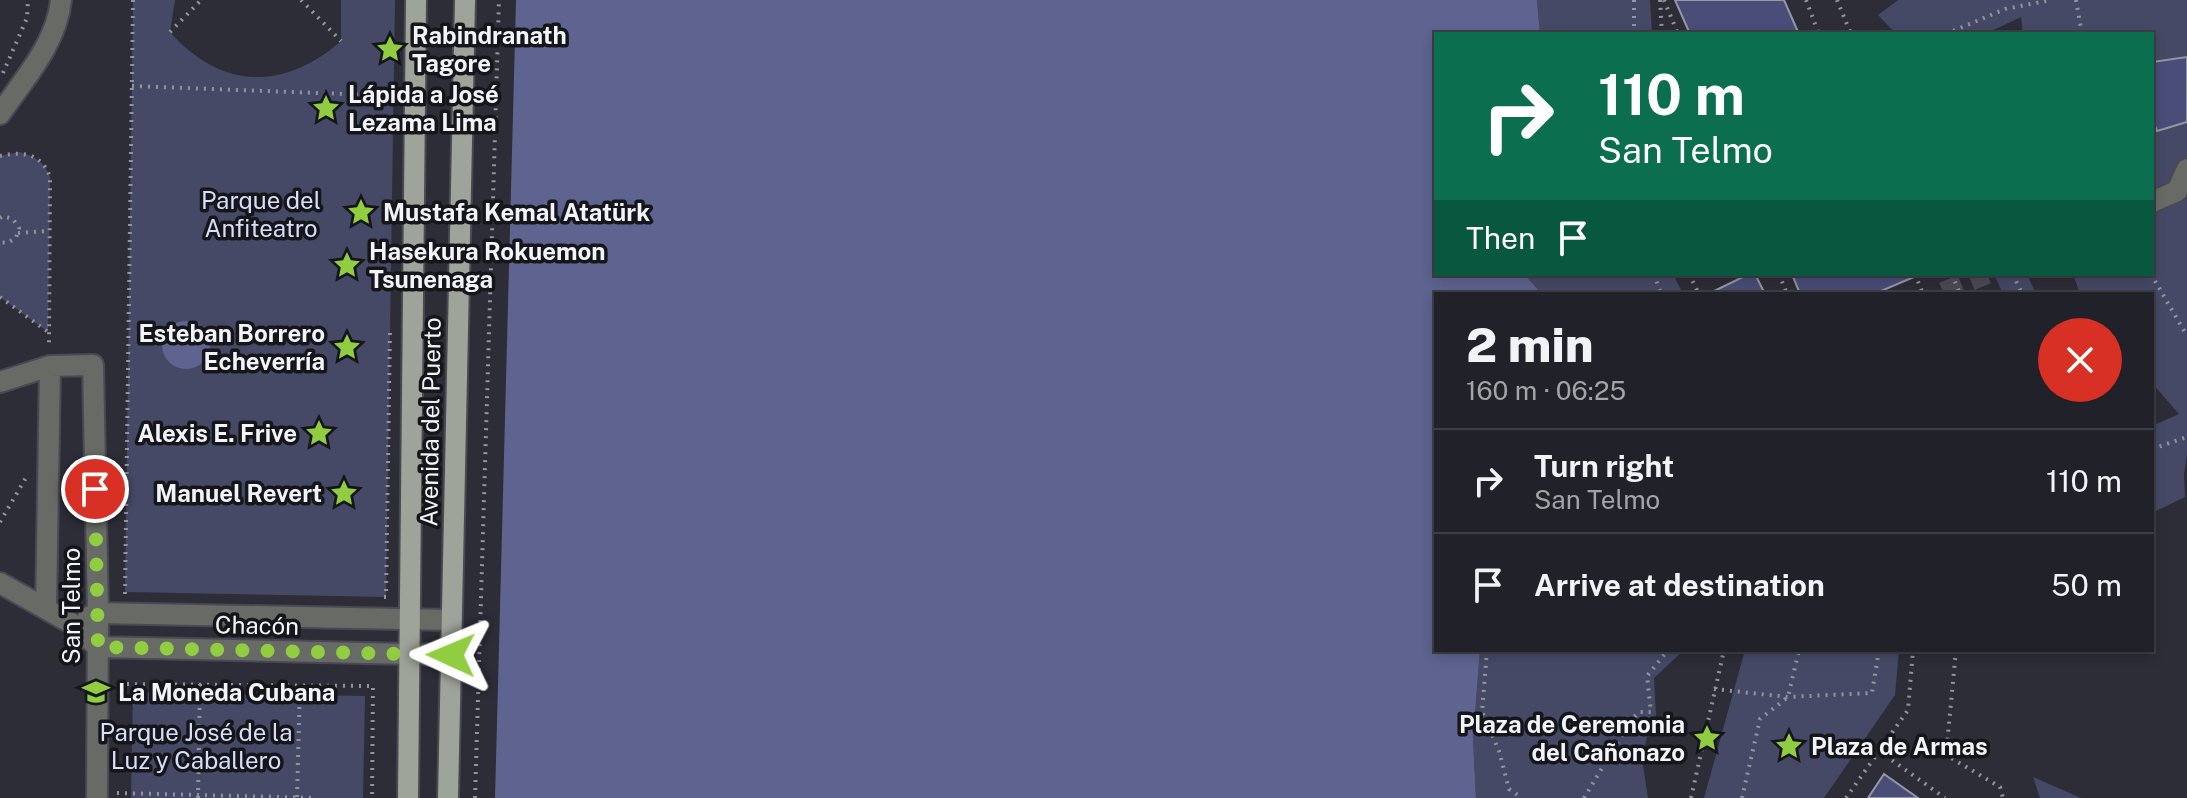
<!DOCTYPE html>
<html lang="en">
<head>
<meta charset="utf-8">
<style>
	body { margin:0; font-family:"Public Sans",sans-serif; background:#2d2f35; color:#f1f3f6; height:100vh; display:flex; flex-direction:column; font-size:30px; white-space:nowrap }
	* { box-sizing:border-box; margin:0 }
	p { font-size:26px; color:#a2a4a8 }
	.icon { flex:none; width:44px; height:44px; fill:none; stroke:currentColor; stroke-width:2; stroke-linecap:round; stroke-linejoin:round }
	.map { position:relative; flex:1; overflow:hidden }
	.panel { position:absolute; left:1434px; top:292px; width:720px; height:360px; display:flex; flex-direction:column; background:#212229; border-radius:0px; box-shadow:0 4px 12px #0003,0 0 0 2px #3e3f46 }
	.panel>* { flex:none }
	.hud { position:absolute; left:1434px; top:32px; width:720px; height:244px; border-radius:0px; box-shadow:0 4px 12px #0003,0 0 0 2px #3e3f46; background:#0b6e4f; color:#fff; overflow:hidden }
	.pin { position:absolute; display:grid; place-items:center; width:68px; height:68px; color:#fff; margin:-34px; border:4px solid #fff; border-radius:50%; box-shadow:0 2px 8px #0007 }
	.me { position:absolute; width:88px; margin:-44px; rotate:271deg; stroke-linejoin:round; filter:drop-shadow(0 0 6px #0008) }
	.turn { display:flex; align-items:center; gap:28px; height:168px; padding:0 32px; font-size:36px }
	.turn .icon { width:104px; height:104px; stroke-width:2.5 }
	.turn b { display:block; font-size:56px; line-height:68px }
	.then { display:flex; align-items:center; height:76px; padding:0 32px; background:#0003; gap:16px; font-size:30px }
	.round { display:grid; place-items:center; flex:none; width:84px; height:84px; border-radius:42px; background:#2d2f35 }
	.summary { display:flex; align-items:center; justify-content:space-between; height:136px; padding:0 32px }
	h1 { font-size:48px; font-weight:800; line-height:60px }
	ul { padding:0; list-style:none }
	li { display:flex; align-items:center; gap:24px; height:104px; padding:0 32px; border-top:2px solid #3e3f46 }
	li div { flex:1 }
	li b { display:block; font-size:30px }
	li em { font-style:normal }
	.map>svg:first-child { display:block }
	.green { fill:#464965 }
	.water { fill:#5e638f }
	.building { fill:#494d78; stroke:#9597a2; stroke-width:2 }
	.lines { fill:none; stroke-linecap:round; stroke-linejoin:round }
	.minor-tunnel { stroke:#4a4b54; stroke-width:20; stroke-dasharray:20 10; stroke-linecap:butt }
	.minor-casing { stroke:#484952; stroke-width:24 }
	.major-casing { stroke:#484952; stroke-width:24 }
	.path { stroke:#93949c; stroke-width:4; stroke-dasharray:2 6; stroke-linecap:butt }
	.minor { stroke:#676a65; stroke-width:20 }
	.major { stroke:#9fa49b; stroke-width:20 }
	.route { stroke:#91cd40; stroke-width:14; stroke-dasharray:0 25.2 }
	.labels { text-anchor:middle; dominant-baseline:central; stroke-width:7; stroke-linejoin:round; paint-order:stroke }
	.poi-label { font-size:24px; font-weight:bold; fill:#f2f4fa; stroke:#15161a; text-anchor:start }
	.park-label { font-size:24px; fill:#d9ddfa; stroke:#15161a }
	.street-label { font-size:24px; fill:#f2f4fa; stroke:#15161a }
</style>
</head>
<body>
<div class="map">
<svg width="2187" height="798" viewBox="0 0 2187 798">
	<rect width="100%" height="100%" fill="#2c2d37"/>
	<!-- green -->
	<path class="green" d="M133,0H175L170,32C221,90 284,91 341,41V0H395L386,597L125,592Z
		M1537,0H1650L1652,34H1540Z
		M1898,0H2187V454L2184,474L2185,497L2152,513V426L2179,414L2152,383V294H2080L2073,274H2152V34H2023L2021,17L1985,34H1896L1878,15Z
		M19,152C34,156 45,162 50,177L48,332L0,297V156Z
		M1524,274H1673L1683,294H1542Z
		M1994,274H2027L2036,294H2003Z
		M1480,650H1684L1654,678L1656,715L1649,729L1642,758L1648,798H1476L1473,739Z
		M1745,650H1899L1895,695L1824,798H1704Z
		M133,692L365,696L363,798H131Z
		M2033,777L2081,798H2040Z"/>
	<!-- water -->
	<path class="water" d="M516,0H1537L1540,34H1436V274H1524L1542,294H1436V650H1480L1473,739L1476,798H495Z
		M162 345a24 24 0 1 1 48 0a24 24 0 1 1-48 0Z"/>
	<!-- building -->
	<path class="building" d="M1675,0H1784L1799,34H1690Z
		M2187,57V122L2157,131L2152,118V62Z
		M1749,274H1755L1765,294H1708Z
		M1792,274H1921L1874,294H1800Z
		M1884,774L1918,798H1868Z"/>
	<g class="lines">
		<!-- minor-tunnel -->
		<path class="minor-tunnel" d="M1943,292L1987,274"/>
		<!-- minor casing -->
		<g class="minor-casing">
			<path id="minor" d="M0,114C24,79 57,43 61,0
				M2152,202L2177,191L2187,169
				M0,382L50,366
				M0,583L71,623L98,647L451,655
				M46,609L50,366L93,365L98,613L97,798
				M88,617L98,613L451,620"/>
		</g>
		<!-- major casing -->
		<g class="major-casing">
			<path id="major" d="M408,798L416,0
				M448,798L465,0"/>
		</g>
		<!-- path -->
		<path class="path" d="M301,0L341,41
			M1660,0L1662,34
			M1664,0L1678,34
			M1806,0L1819,34
			M1837,0L1851,34
			M2076,0L2082,34
			M170,32L201,0
			M1634,34V0
			M1946,34L2005,9L2051,0
			M3,73L27,18L28,0
			M132,86L398,96
			M0,156C21,151 42,153 50,177L49,348
			M0,218L3,216L13,219L19,228L16,238L7,243L0,242
			M18,233L49,231
			M1654,274L1661,294
			M1689,274L1699,294
			M1779,274L1787,294
			M1915,274L1923,294
			M1952,274L1960,294
			M2013,274L2022,294
			M2151,274L2187,336
			M1937,294L1943,292
			M0,297L48,332
			M2152,449L2187,437
			M0,522L27,476
			M125,594L133,0
			M384,597H386L390,329
			M1434,608H1436
			M1487,650L1482,712L1499,751L1509,789L1522,798
			M1956,650L1946,755L2000,787L2003,798
			M119,684L373,686L372,798
			M1714,689L1788,697L1872,693L1879,650
			M1879,751L1945,798
			M117,793L316,798
			M297,797L300,685
			M198,798L200,683
			M475,798L499,0
			M1584,798L1631,720L1639,712H1651L1647,676L1668,650
			M1691,798L1724,650
			M1742,798L1760,719L1788,697L1799,650
			M1846,798L1908,710L1913,650"/>
		<!-- minor -->
		<use href="#minor" class="minor"/>
		<!-- major -->
		<use href="#major" class="major"/>
	</g>
	<g class="lines">
		<!-- route -->
		<path class="route" d="M95,489L98,647L451,655"/>
	</g>
	<!-- icons -->
	<defs>
		<g id="sight-bare" transform="scale(2.16)"><path d="M0-6L1.8-2.2L6-1.7L2.9 1.2L3.7 5.4L0 3.3L-3.7 5.4L-2.9 1.2L-6-1.7L-1.8-2.2Z" fill="#91cd40" stroke="#15161a" stroke-width="2.5" paint-order="stroke"/></g>
		<g id="school-bare" transform="scale(2.16)"><path d="M0-5L7-2L0 1L-7-2ZM-4 1L0 2.5L4 1V4Q0 6-4 4Z" fill="#91cd40" stroke="#15161a" stroke-width="2.5" paint-order="stroke"/></g>
	</defs>
	<g fill-rule="evenodd">
		<use href="#sight-bare" x="390" y="49"/>
		<use href="#sight-bare" x="326" y="108"/>
		<use href="#sight-bare" x="361" y="212"/>
		<use href="#sight-bare" x="347" y="265"/>
		<use href="#sight-bare" x="347" y="347"/>
		<use href="#sight-bare" x="319" y="433"/>
		<use href="#sight-bare" x="344" y="493"/>
		<use href="#school-bare" x="96" y="692"/>
		<use href="#sight-bare" x="1707" y="738"/>
		<use href="#sight-bare" x="1789" y="746"/>
	</g>
	<g class="labels">
		<!-- poi labels -->
		<g class="poi-label">
			<text x="412" y="35">Rabindranath<tspan x="412" dy="28">Tagore</tspan></text>
			<text x="348" y="94">Lápida a José<tspan x="348" dy="28">Lezama Lima</tspan></text>
			<text x="383" y="212">Mustafa Kemal Atatürk</text>
			<text x="369" y="251">Hasekura Rokuemon<tspan x="369" dy="28">Tsunenaga</tspan></text>
			<text x="325" y="333" text-anchor="end">Esteban Borrero<tspan x="325" dy="28">Echeverría</tspan></text>
			<text x="297" y="433" text-anchor="end">Alexis E. Frive</text>
			<text x="322" y="493" text-anchor="end">Manuel Revert</text>
			<text x="118" y="692">La Moneda Cubana</text>
			<text x="1685" y="724" text-anchor="end">Plaza de Ceremonia<tspan x="1685" dy="28">del Cañonazo</tspan></text>
			<text x="1811" y="746">Plaza de Armas</text>
		</g>
		<!-- park labels -->
		<g class="park-label">
			<text x="261" y="200">Parque del<tspan x="261" dy="28">Anfiteatro</tspan></text>
			<text x="196" y="732">Parque José de la<tspan x="196" dy="28">Luz y Caballero</tspan></text>
		</g>
		<!-- street labels -->
		<g class="street-label">
			<text transform="translate(430 422) rotate(-89)">Avenida del Puerto</text>
			<text transform="translate(71 606) rotate(-90)">San Telmo</text>
			<text transform="translate(257 625) rotate(1)">Chacón</text>
		</g>
	</g>
</svg>
<div class="pin" style="left:95px;top:489px;background:#d93025"><svg class="icon" aria-label="arrive" viewBox="0 0 24 24"><path d="M6 21V4h12l-3 4 3 4H6"/></svg></div>
<svg class="me" style="left:451px;top:655px" viewBox="-20 -20 40 40"><path d="M0-17L14 15 0 8-14 15z" fill="#91cd40" stroke="#fff" stroke-width="4"/></svg>
<div class="hud">
<div class="turn"><svg class="icon" aria-label="right" viewBox="0 0 24 24"><path d="M7 20v-9h11M14 6l5 5-5 5"/></svg><div><b>110 m</b>San Telmo</div></div>
<div class="then">Then<svg class="icon" aria-label="arrive" viewBox="0 0 24 24"><path d="M6 21V4h12l-3 4 3 4H6"/></svg></div>
</div>
<section class="panel">
<div class="summary"><div><h1>2 min</h1><p>160 m · 06:25</p></div><a class="round" style="background:#d93025;color:#fff"><svg class="icon" aria-label="close" viewBox="0 0 24 24"><path d="M6 6l12 12M18 6L6 18"/></svg></a></div>
<ul>
<li><svg class="icon" aria-label="right" viewBox="0 0 24 24"><path d="M7 20v-9h11M14 6l5 5-5 5"/></svg><div><b>Turn right</b><p>San Telmo</p></div><em>110 m</em></li>
<li><svg class="icon" aria-label="arrive" viewBox="0 0 24 24"><path d="M6 21V4h12l-3 4 3 4H6"/></svg><div><b>Arrive at destination</b></div><em>50 m</em></li>
</ul>
</section>
</div>
</body>
</html>
